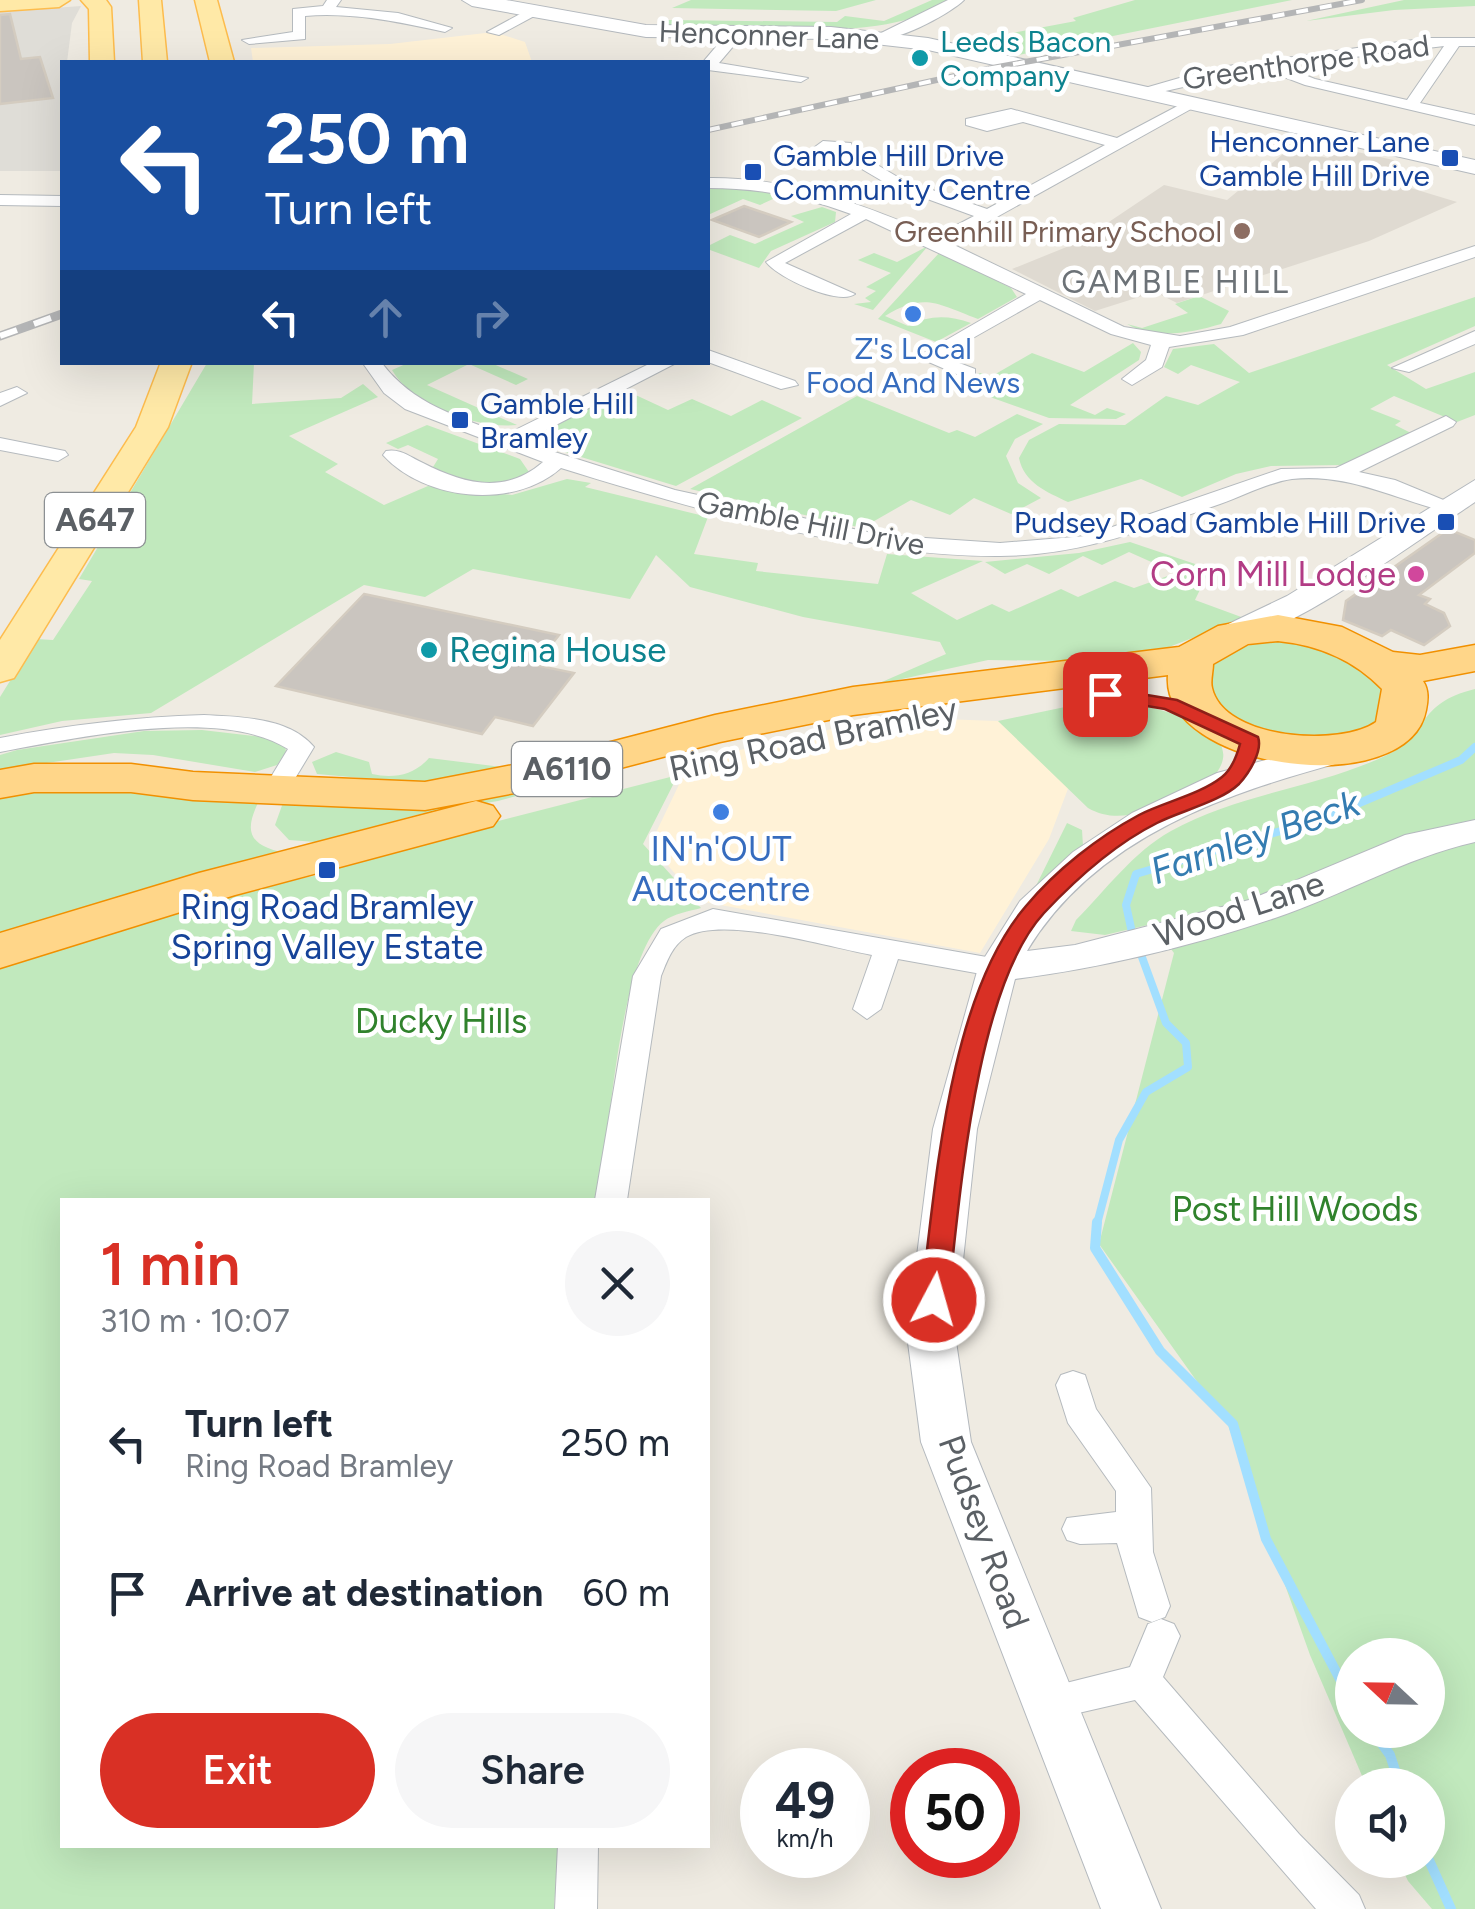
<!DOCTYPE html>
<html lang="en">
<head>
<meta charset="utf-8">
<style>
	body { margin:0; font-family:Figtree,sans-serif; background:#f6f6f7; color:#1f2937; height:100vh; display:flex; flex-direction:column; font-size:38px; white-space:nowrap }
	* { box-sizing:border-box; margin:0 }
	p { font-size:32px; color:#747a83 }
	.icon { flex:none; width:55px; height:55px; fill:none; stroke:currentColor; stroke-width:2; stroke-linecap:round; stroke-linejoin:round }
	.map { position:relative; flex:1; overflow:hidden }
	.drawer { position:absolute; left:60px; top:1198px; width:650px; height:650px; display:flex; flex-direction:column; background:#fff; border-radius:0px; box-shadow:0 10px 40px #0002 }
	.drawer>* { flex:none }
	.hud { position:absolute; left:60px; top:60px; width:650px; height:305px; border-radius:0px; box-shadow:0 10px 40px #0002; background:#1a4fa0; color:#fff; overflow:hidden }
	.needle { width:65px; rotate:292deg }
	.tools { position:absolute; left:1335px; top:1638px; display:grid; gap:20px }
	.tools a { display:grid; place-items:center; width:110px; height:110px; border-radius:50%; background:#fff; box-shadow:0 10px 40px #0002; font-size:50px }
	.speed { position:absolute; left:740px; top:1748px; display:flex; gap:20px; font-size:50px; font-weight:700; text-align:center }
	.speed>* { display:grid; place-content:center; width:130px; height:130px; border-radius:50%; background:#fff; box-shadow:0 10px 40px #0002; line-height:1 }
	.speed small { font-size:25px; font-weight:400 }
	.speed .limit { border:15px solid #d22; background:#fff; color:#111 }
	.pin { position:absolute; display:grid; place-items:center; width:85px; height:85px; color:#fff; margin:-42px; border-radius:20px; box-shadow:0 5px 15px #0006 }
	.me { position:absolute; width:110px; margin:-55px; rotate:6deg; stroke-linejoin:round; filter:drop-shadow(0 0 8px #0008) }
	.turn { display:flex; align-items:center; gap:35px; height:210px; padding:0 40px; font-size:45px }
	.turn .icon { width:130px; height:130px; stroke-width:2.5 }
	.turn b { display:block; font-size:70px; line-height:85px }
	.lanes { display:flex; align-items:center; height:95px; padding:0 40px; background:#0003; justify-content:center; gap:50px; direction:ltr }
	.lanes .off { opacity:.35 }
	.round { display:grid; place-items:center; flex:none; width:105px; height:105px; border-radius:52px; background:#f6f6f7 }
	.headline { display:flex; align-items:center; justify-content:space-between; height:170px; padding:0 40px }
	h1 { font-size:60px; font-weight:600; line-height:75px; color:#d93025 }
	.button { display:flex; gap:20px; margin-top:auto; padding:20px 40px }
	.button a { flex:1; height:115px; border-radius:60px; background:#d93025; color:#fff; font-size:40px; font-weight:600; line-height:115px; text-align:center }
	.button a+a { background:#f6f6f7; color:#1f2937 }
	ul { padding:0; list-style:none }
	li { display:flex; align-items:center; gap:30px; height:150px; padding:0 40px }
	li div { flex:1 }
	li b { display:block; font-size:38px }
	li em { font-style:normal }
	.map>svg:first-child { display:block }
	.commercial { fill:#fff2d7 }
	.industrial { fill:#dfddd7 }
	.education { fill:#dfdad1 }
	.green { fill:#c1e9bd; fill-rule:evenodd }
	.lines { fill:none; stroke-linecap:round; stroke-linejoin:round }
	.stream-far1 { stroke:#a2dfff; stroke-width:8 }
	.stream { stroke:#a2dfff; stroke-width:10 }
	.building { fill:#cac5bf; stroke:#d4ccc0; stroke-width:2.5 }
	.street-casing { stroke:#b5babe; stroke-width:2 }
	.secondary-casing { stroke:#b4b9be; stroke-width:2 }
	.primary-casing { stroke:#fdbc4d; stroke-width:3 }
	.highway-casing { stroke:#f19000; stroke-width:3 }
	.street { fill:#fff; fill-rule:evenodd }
	.secondary { fill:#fff; fill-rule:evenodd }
	.primary { fill:#ffe9a7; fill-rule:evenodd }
	.highway { fill:#ffd689; fill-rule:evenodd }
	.rail-far1-casing { stroke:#b4b5b6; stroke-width:6 }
	.rail-casing { stroke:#b4b5b6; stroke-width:9 }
	.rail-far1 { stroke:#fff; stroke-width:4; stroke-dasharray:12; stroke-linecap:butt }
	.rail { stroke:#fff; stroke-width:6; stroke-dasharray:18; stroke-linecap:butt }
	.route { fill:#d93025; stroke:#8d1f18; stroke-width:2.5 }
	.culture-dot { fill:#0f9aa8; stroke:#fff; stroke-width:4 }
	.transit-dot { fill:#1a4fb4; stroke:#fff; stroke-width:4 }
	.education-dot { fill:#8d6e63; stroke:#fff; stroke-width:4 }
	.shop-dot { fill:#3f7fe0; stroke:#fff; stroke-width:4 }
	.hotel-dot { fill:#d1479c; stroke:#fff; stroke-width:4 }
	.labels { text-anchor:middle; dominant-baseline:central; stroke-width:9; stroke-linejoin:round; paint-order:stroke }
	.far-street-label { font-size:30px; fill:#5b6065; stroke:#fff }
	.far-culture-label { font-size:30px; fill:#0d838f; stroke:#fff; text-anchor:start }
	.far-transit-label { font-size:30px; fill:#164399; stroke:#fff; text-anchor:end }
	.far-education-label { font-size:30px; fill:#785e54; stroke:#fff; text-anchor:end }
	.far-shop-label { font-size:30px; fill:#366cbe; stroke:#fff }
	.far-neighbourhood-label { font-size:32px; letter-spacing:2.5px; fill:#6c7277; stroke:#fff }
	.shield { fill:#fff; stroke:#8c9093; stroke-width:2.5 }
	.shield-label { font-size:32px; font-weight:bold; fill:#5b6065 }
	.hotel-label { font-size:35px; fill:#b23c85; stroke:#fff; text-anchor:end }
	.culture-label { font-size:35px; fill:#0d838f; stroke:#fff; text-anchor:start }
	.street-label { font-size:35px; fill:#5b6065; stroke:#fff }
	.shop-label { font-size:35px; fill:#366cbe; stroke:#fff }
	.transit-label { font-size:35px; fill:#164399; stroke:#fff }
	.park-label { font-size:35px; fill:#30822c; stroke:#fff }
	.water-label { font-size:38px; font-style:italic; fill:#347cb1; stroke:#fff }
</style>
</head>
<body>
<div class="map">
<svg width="1475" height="1909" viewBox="0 0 1475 1909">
	<rect width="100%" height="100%" fill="#efebe2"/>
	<!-- commercial -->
	<path class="commercial" d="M494,32L525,42L532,62H253L251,48L390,44Z
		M884,717L998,721L1069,786L1049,839L980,953L699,901L650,845L686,770L731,752Z"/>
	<!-- industrial -->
	<path class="industrial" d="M81,6L72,23L67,62H62V171H0V12Z"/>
	<!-- education -->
	<path class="education" d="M1339,148L1398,161L1381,179L1457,202L1369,241L1177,303L1155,292L1095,311L1012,269L1079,242L1164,185L1227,200L1289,149L1328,158Z"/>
	<!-- green -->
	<path class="green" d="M691,0H876L836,11L672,8Z
		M932,0H947C894,46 735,26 665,25L668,20L837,22L845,16L884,21Z
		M1135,0H1292L1003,58L948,45L1076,21L1073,18Z
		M1404,0H1475V6L1394,10L1306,21Z
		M733,186L784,194L760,205L743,199L708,215V189Z
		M822,207L836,212L835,222L771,251L759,268L710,250V245L730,235L755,244L804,222L791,216Z
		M928,246L873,310L854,304L871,302L865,298L876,291L866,287L891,273L858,260L874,253L897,262Z
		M940,252L1011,288L1017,297L978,319C937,304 925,292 885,316L908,326C929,315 948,315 971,323L936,342L878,319Z
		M1199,296L1229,311L1221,324C1190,333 1156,340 1127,324L1142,328L1188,313L1175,304Z
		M1475,297V326L1387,365L1426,389L1475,372V415L1457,422L1394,396L1370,409L1401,421L1395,425L1411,433L1343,465L1271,466L1236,474L1182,497L1141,479L1068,502C1047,492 1024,483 1019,458L1029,440L1059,424L1125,425L1166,396L1198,405L1240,382L1191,365L1178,374L1164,367L1173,349L1214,344L1249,373Z
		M1133,343L1141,352L1139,360L1070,405L1095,415L1107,408L1126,414L1116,419L1049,418L959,386L980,373L992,376L1032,353L1084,372Z
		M207,363H254L252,404L341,398L363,384L378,397L289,436L338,464L325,472L384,505L428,486L512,495L567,479L591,483L585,487L708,517L694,554L758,563L756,571L878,584L887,554L983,561L911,593L957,620L992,604L1009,612L1061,589L1078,597L1115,581L1134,588L1176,573L1129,552L1102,565L1083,556L1049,574L1027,564L1005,574L985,562L1079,553L1130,542L1210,569L1195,600L1244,618L1151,654L1068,661L988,660L875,685L946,654L940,642L803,617L690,587L656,555L630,599L473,569L425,597L364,585L151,713L62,721L0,735V697L36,639L53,640L92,581L79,579Z
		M408,363H491L528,379L516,385L469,364L427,385L517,425C478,429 413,407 392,370Z
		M627,391L668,410L692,399L731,416L762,400L802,418L676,486L545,446L542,431Z
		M857,396L949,433L957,430L975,437L1017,414L1043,424L1015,439L1006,456L1018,483L1041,498L1011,514L974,498L950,515L911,500L862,528L690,489Z
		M427,425L520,459L529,472C505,490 457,482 433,467L438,459L408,445L398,449L386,443Z
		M1293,640L1354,661L1389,696L1375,726L1331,742L1239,728L1198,678C1211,646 1264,642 1293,640Z
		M1475,689V1909H1432L1408,1881L1398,1860H1428V1785H1366L1310,1655L1228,1425L1099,1244L1174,953L1152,924L1105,935L1071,931L1076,920C1105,891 1134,851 1171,831C1239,793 1318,788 1387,755C1431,734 1414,704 1475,689ZM1352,1655H1428V1730H1352Z
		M1103,699C1134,702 1256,723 1215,775C1175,795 1130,832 1088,808L998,721Z
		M862,714L711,744L498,801L424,813L316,842L289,840L275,825L284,800L323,801L812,716Z
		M202,730L271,738L285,745L286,752L277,765L255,772L153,755L114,753L0,770V755L17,750L144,731Z
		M336,752L369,762L372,774C394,779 414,775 429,758L526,770L417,783L317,774L312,762Z
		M678,775L643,844L701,908C690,911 673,914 664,921C619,955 608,1141 600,1200H62V1845H558L554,1909H0V968L203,899L318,875L400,846Z
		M22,787L261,797C241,835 250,846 292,855L0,938V790Z
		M1067,823L1082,830L1083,846L1028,902Z"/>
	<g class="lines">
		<!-- stream-far1 -->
		<path class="stream-far1" d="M1133,937L1126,905L1136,874L1324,818L1461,760L1475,747
			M1097,1224L1119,1140L1146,1092L1188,1067L1186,1043L1166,1023L1139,949"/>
		<!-- stream -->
		<path class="stream" d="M1097,1222L1095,1248L1160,1351L1233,1424L1266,1539L1352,1702
			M1372,1730L1390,1755L1400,1785
			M1428,1858L1451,1909"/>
	</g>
	<!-- building -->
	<path class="building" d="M10,14L21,59L40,57L53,98L0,104V15Z
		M744,206L791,222L759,237L712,220Z
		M1448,529L1475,540V553L1419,595L1430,599L1425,604L1444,613L1450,626L1424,645L1391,630L1382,636L1343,620L1346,601Z
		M364,594L559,635L535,665L574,673L533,726L495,717L482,734L276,686Z"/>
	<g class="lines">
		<!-- street casing -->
		<g class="street-casing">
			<path id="street" d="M327,0H341L336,7L398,13L452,28L445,32C399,22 352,12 305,16V39L249,44L242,40L293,32V9L323,6Z
				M948,0H964C950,14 889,47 873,37Z
				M531,8L536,15L499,35L487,32Z
				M731,29L738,33L736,43L719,63L808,78L801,82L708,70V62H703Z
				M1428,38H1475V46H1459L1420,103L1475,115V125L1305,85L1263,69L1139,97L1131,92L1214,68ZM1444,46L1407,100L1315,79L1282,66Z
				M1187,101L1200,104L950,243L1124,327L1180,336L1230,327L1475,246V257L1243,335L1169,347L1162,367L1132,385L1122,379L1146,360L1151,345L1111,334L1040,300L941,356L975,369V377L968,379L917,357L1026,294L866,219L785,263L855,294C839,306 778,278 766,262L851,214C803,196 758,188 708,188V178C789,177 863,204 936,236L974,216L889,185L843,158L816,157L808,152L823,141L851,143L854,151L901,179L987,209L1105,145L1023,122L987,131L966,125V119L1011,109L1117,138Z
				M0,195L62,196V206L0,205Z
				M1475,331V344L1409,372L1392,368Z
				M708,350L795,381L798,385L781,389L708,362Z
				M362,362H381C413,405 458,416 505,435L653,362H678L523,442L675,490L881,535L1000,543L1086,536L1281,469L1336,468L1446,416L1456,422L1453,426L1359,472L1395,480L1458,506L1447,512C1394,499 1349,473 1292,479C1269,482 1243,496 1220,504C1147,529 1078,556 1000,556C858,557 696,510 561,468C514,510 425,501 383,455L386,451C400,448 410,457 423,463C464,484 505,495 543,462L405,409L384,393Z
				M17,387L27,393L0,406V393Z
				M0,438L65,451L68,455L58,461L0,450Z
				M204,715C240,717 289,717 314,747L285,795L276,798L263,790L288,749C220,706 77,738 0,752V738C68,725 135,717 204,715Z
				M713,909L998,959L1012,968L998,977L898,959L881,1009L867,1019L853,1009L872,955C828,947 723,915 686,937C672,946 667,961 661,976L627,1200H595L633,976L661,929Z
				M1073,1371L1085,1375L1096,1409L1151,1488L1153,1552L1170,1606L1165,1617L1152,1622L1139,1617L1117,1543L1080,1544L1067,1540L1062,1529L1067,1518L1116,1512V1491L1068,1423L1056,1385L1061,1375Z
				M1161,1619L1174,1624L1180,1636L1163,1677L1299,1834L1359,1895L1365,1909H1316L1135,1700L1048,1720L1034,1715L1029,1703L1034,1691L1130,1667L1148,1624Z
				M558,1845H598L597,1909H555Z"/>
		</g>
		<!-- secondary casing -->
		<g class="secondary-casing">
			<path id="secondary" d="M462,0H506L646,25L831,27L928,38L1475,160V174L928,50L831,39L646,37L472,6Z
				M1475,480V502C1431,531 1267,652 1222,641L1217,634L1222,627L1287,596Z
				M1340,740L1353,743L1358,751L1353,759C1230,792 1097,835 1027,951L1075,945L1249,900L1405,835L1475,820V842C1404,858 1344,895 1275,918C1192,946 1102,968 1015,979L977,1129L955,1335L971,1442L1161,1909H1101L921,1442L907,1335L933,1129L978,968L1020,901L1073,852L1132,813L1217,773Z"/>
		</g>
		<!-- primary casing -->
		<g class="primary-casing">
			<path id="primary" d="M0,0H70L59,7L0,11Z
				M81,0H106L111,7L114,62H90L89,9Z
				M139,0H161L167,62H143Z
				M195,0H217L234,62H210Z
				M161,362H192L168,427L19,670L14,678L0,682V640L136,427Z"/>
		</g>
		<!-- highway casing -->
		<g class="highway-casing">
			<path id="highway" d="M1278,615L1342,627L1393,652L1420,655L1475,645V671L1423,681C1429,690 1428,700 1426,710C1409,802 1160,771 1168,675L853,715L720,742L552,786L425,810L193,800L131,792H34L0,798V770L34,764H131L193,772L425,782L549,758L715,715L853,687L1179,647L1218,626ZM1278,641C1318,645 1354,660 1382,689L1376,722C1341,747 1224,740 1212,688C1210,682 1213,671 1213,664L1248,644Z
				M476,801L493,806L500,816L493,826L235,895L0,968V933L199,873Z"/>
		</g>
		<!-- street -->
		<use href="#street" class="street"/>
		<!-- secondary -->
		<use href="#secondary" class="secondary"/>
		<!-- primary -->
		<use href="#primary" class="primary"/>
		<!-- highway -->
		<use href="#highway" class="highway"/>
		<!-- rail-far1 casing -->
		<g class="rail-far1-casing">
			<path id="rail-far1" d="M708,130L987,69L1362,0"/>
		</g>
		<!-- rail casing -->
		<g class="rail-casing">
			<path id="rail" d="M0,336L62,314"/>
		</g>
		<!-- rail-far1 -->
		<use href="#rail-far1" class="rail-far1"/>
		<!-- rail -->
		<use href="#rail" class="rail"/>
	</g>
	<!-- route -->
	<path class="route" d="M1105,688L1177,700L1258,737C1263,751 1249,773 1239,784C1220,802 1180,811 1157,823C1115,844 1076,879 1044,913C975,988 960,1198 948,1300L934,1310L921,1300C936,1183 948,997 1026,906C1056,870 1098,837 1139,815C1164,802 1199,795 1222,777C1231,770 1237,755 1240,744L1165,709L1098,698V689Z"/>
	<!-- markers -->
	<g class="culture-dot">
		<circle cx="920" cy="58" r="10"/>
		<circle cx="429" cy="650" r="10"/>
	</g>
	<g class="transit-dot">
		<rect x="1440" y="148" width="20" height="20" rx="5"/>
		<rect x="743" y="162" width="20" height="20" rx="5"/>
		<rect x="450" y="410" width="20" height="20" rx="5"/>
		<rect x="1436" y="512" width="20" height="20" rx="5"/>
		<rect x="317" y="860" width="20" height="20" rx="5"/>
	</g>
	<circle class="education-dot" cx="1242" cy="231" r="10"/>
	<g class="shop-dot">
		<circle cx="913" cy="314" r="10"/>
		<circle cx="721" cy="812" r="10"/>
	</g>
	<circle class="hotel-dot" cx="1416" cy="574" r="10"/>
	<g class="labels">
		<!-- far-street labels -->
		<g class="far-street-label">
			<text transform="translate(769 35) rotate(2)">Henconner Lane</text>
			<text transform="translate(1306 62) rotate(-8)">Greenthorpe Road</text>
			<text transform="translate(811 523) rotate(11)">Gamble Hill Drive</text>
		</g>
		<!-- far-culture labels -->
		<g class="far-culture-label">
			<text x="940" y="41">Leeds Bacon<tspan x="940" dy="34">Company</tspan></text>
		</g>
		<!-- far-transit labels -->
		<g class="far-transit-label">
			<text x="1430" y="141">Henconner Lane<tspan x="1430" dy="34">Gamble Hill Drive</tspan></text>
			<text x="773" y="155" text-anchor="start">Gamble Hill Drive<tspan x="773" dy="34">Community Centre</tspan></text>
			<text x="480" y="403" text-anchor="start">Gamble Hill<tspan x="480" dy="34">Bramley</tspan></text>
			<text x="1426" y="522">Pudsey Road Gamble Hill Drive</text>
		</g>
		<!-- far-education labels -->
		<g class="far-education-label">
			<text x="1222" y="231">Greenhill Primary School</text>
		</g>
		<!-- far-shop labels -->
		<g class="far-shop-label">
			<text x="913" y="348">Z's Local<tspan x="913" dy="34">Food And News</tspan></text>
		</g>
		<!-- far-neighbourhood labels -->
		<g class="far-neighbourhood-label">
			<text x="1176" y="282">GAMBLE HILL</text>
		</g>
		<!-- shield labels -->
		<g class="shield">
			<rect x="45" y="493" width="100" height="54" rx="8"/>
			<rect x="512" y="742" width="110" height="54" rx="8"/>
		</g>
		<g class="shield-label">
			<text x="95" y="520">A647</text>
			<text x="567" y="769">A6110</text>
		</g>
		<!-- hotel labels -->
		<g class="hotel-label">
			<text x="1396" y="574">Corn Mill Lodge</text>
		</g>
		<!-- culture labels -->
		<g class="culture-label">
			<text x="449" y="650">Regina House</text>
		</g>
		<!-- street labels -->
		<g class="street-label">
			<text transform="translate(813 739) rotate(-12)">Ring Road Bramley</text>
			<text transform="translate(1239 909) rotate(-18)">Wood Lane</text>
			<text transform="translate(984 1532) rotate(70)">Pudsey Road</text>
		</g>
		<!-- shop labels -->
		<g class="shop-label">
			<text x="721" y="849">IN'n'OUT<tspan x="721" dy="40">Autocentre</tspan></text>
		</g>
		<!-- transit labels -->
		<g class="transit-label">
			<text x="327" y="907">Ring Road Bramley<tspan x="327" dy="40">Spring Valley Estate</tspan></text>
		</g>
		<!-- park labels -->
		<g class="park-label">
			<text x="441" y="1021">Ducky Hills</text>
			<text x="1295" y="1209">Post Hill Woods</text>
		</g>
		<!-- water labels -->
		<g class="water-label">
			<text transform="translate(1255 837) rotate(-19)">Farnley Beck</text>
		</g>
	</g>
</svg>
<div class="tools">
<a><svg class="needle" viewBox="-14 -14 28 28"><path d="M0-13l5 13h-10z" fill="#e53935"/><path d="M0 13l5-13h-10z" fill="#747a83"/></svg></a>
<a><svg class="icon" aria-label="sound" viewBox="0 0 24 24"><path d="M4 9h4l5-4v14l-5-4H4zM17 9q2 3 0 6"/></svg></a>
</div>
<div class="speed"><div>49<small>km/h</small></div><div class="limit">50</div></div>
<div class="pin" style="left:1105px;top:694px;background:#d93025"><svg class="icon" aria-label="arrive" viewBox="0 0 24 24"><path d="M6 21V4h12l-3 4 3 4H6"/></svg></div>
<svg class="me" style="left:934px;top:1300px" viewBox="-20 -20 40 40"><circle r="17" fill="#d93025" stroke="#fff" stroke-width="3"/><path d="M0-11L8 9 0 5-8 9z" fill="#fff"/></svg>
<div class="hud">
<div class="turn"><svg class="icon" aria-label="left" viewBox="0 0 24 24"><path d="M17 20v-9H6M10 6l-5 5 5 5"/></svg><div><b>250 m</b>Turn left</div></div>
<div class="lanes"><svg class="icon" aria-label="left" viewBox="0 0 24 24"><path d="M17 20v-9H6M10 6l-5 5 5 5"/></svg><svg class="icon off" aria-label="ahead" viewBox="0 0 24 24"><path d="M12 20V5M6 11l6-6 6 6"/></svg><svg class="icon off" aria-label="right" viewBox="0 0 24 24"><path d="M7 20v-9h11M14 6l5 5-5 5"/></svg></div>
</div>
<section class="drawer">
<div class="headline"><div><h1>1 min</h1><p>310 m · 10:07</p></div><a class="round"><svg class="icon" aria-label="close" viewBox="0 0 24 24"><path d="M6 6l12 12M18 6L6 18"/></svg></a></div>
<ul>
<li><svg class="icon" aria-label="left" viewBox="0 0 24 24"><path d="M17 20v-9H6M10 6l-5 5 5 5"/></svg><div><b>Turn left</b><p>Ring Road Bramley</p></div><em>250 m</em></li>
<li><svg class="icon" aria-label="arrive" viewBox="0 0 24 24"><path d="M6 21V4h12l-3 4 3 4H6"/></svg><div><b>Arrive at destination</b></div><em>60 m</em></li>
</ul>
<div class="button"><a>Exit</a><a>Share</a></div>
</section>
</div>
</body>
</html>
